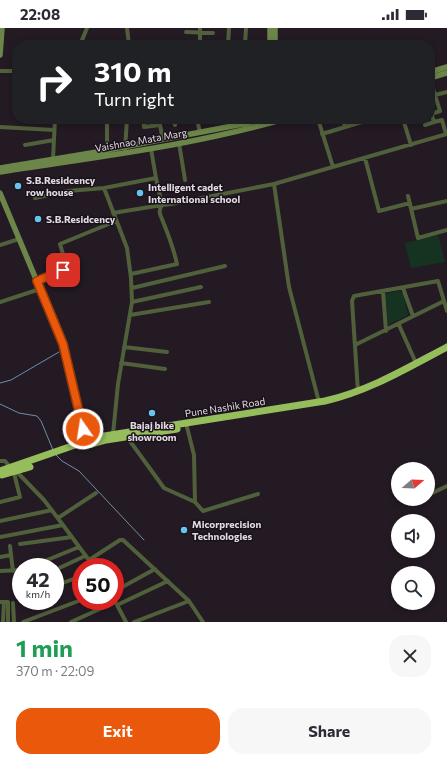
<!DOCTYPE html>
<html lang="en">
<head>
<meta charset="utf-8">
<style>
	body { margin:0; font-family:Commissioner,sans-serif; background:#f7f7f7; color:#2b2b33; height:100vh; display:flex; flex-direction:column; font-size:15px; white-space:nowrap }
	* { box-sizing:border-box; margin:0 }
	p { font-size:13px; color:#7c7c81 }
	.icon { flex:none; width:22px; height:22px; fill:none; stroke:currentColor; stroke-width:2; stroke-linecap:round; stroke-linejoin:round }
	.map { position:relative; height:594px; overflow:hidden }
	.panel { display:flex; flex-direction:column; background:#fff; flex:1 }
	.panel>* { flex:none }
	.hud { position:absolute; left:12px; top:12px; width:423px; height:84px; border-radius:16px; box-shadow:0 2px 6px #0003; background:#202124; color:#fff; overflow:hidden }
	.needle { width:26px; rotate:71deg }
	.buttons { position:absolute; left:391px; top:434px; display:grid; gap:8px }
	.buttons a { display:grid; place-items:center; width:44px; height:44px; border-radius:50%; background:#fff; box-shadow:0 2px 6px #0003; font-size:20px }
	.speed { position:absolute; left:12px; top:530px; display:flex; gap:8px; font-size:20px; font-weight:700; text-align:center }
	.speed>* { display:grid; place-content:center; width:52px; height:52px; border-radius:50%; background:#fff; box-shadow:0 2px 6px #0003; line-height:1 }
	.speed small { font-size:10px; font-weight:400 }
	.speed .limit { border:6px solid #d22; background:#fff; color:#111 }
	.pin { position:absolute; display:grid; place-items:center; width:34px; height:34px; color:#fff; margin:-17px; border-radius:8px; box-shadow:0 2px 6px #0006 }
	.me { position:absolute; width:44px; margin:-22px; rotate:347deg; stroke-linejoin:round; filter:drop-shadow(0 0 3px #0008) }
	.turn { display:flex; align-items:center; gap:14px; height:84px; padding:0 16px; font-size:18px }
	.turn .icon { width:52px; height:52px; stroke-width:2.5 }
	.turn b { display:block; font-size:28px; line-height:34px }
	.round { display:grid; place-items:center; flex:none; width:42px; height:42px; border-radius:16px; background:#f7f7f7 }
	.head { display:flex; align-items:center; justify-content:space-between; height:68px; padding:0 16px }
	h1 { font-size:24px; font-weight:700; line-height:30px; color:#1e9e55 }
	.cta { display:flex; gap:8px; margin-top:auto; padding:8px 16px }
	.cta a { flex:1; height:46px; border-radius:16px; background:#ea580c; color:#fff; font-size:16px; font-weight:700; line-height:46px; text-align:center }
	.cta a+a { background:#f7f7f7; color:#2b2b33 }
	.status { display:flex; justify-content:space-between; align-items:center; height:28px; padding:0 20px; background:#fff; direction:ltr }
	.status svg { height:11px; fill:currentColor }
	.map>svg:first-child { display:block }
	.green { fill:#163322 }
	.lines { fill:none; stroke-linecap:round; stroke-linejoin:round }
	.stream { stroke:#708da7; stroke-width:1 }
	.street { stroke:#50603b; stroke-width:4 }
	.secondary { stroke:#6c8549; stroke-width:5.5 }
	.highway { stroke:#96bd5b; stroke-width:7 }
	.route-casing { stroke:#983908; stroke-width:10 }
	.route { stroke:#ea580c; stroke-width:7 }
	.poi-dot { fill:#65c5ee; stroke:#1a111a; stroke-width:1.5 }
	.labels { text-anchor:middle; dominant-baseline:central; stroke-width:3; stroke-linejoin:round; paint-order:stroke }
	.street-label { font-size:10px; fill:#e1dbe2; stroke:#1a111a }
	.poi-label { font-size:10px; font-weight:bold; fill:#e1dbe2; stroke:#1a111a; text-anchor:start }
</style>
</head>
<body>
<div class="status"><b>22:08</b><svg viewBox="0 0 49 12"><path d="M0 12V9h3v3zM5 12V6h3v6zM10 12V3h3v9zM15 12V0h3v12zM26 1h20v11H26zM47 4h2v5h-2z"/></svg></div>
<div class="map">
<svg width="447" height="594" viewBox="0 0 447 594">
	<rect width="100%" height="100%" fill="#231a24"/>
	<!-- green -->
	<path class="green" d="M438,207L445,234L411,240L405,215Z
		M398,263L403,265L408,287L388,297L385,267L388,265Z"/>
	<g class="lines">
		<!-- stream -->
		<path class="stream" d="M0,355L11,352L59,324
			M0,376L19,385L37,388L41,393L53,422
			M55,426L62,433L79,443L144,512"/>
		<!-- street -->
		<path class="street" d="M127,0L129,17
			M186,4L213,5
			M80,17L87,0
			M200,17V0
			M228,17L229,0
			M245,17L246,0
			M0,43H17
			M430,51L435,67L430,69
			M430,82L434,94L442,92L446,106
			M431,86L440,83L435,67L447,64
			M143,91L144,99L160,97L163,112
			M159,91L160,97
			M173,91L175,97
			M197,91L200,105
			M318,91L333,139
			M343,91L345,99
			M403,91L411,117
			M107,92H118
			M425,97L434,94
			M0,99L54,102
			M322,106L365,93
			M179,115L185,152
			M25,117L54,112
			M125,121L127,91
			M107,122V91
			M365,130L379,183L410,175
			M53,131L55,91
			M156,150L162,177L171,176L274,156L447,106
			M274,156L289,259L319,374
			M104,160L127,220L131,250L132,274L118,356L113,406
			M408,168L418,210L447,202
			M35,170L68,163L104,160L156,150L151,121
			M411,181L447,173
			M113,185L162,177
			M0,217L19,211
			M131,246L177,236C173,217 167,204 160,186C159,182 160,180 162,177
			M37,253L67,240L60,216L116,193
			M132,260L225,238
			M403,260L413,288
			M383,263L386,303
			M0,274L40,261
			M132,274L201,259
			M130,287L209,274
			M399,297L416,335
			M355,317L444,273
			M124,319L167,324
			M121,335L165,341
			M358,364L352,273L354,268L438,253L447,283
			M92,387L99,409
			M187,399L194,427L195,474
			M127,409L164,460L195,474L203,483L258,466
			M0,433H5L11,440
			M17,444L44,472L63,497
			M428,467L447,458
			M416,473L419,471
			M0,474L20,469L14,445
			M58,490L96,465
			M0,493L52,482
			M0,509L63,497L94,539
			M20,516L72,509
			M10,518L11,527
			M0,529L11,527L13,543
			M89,532L120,512H123L189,573L203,594
			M30,539L79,519
			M55,542L85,528
			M0,543L21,542
			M14,558L21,556
			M55,558L81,548
			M115,563L155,541
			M20,572H21
			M0,574H8V594
			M13,575L14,594
			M116,575L126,594
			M117,577L168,553
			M3,594L4,574
			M23,594L81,572
			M71,594L115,574
			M134,594L189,573"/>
		<!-- secondary -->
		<path class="secondary" d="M275,0V17
			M270,17V0
			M0,27L2,0
			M430,44L447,39
			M430,50L447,45
			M0,140L97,124L243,96L262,91
			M0,144C95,129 191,118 284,91
			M0,165L63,316L86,415"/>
		<!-- highway -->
		<path class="highway" d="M85,418L106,412L177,401
			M0,443L98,409L325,373C369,363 407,340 447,319
			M2,447L30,439"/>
	</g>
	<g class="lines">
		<!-- route casing -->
		<g class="route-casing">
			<path id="route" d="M63,242L37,253L63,316L83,401"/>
		</g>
		<!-- route -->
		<use href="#route" class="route"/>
	</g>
	<!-- markers -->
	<g class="poi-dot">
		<circle cx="18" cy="158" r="4"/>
		<circle cx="140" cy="165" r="4"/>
		<circle cx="38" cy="191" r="4"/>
		<circle cx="152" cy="385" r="4"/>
		<circle cx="184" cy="502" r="4"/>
	</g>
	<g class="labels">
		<!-- street labels -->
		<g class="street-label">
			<text transform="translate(141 112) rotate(-10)">Vaishnao Mata Marg</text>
			<text transform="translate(225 379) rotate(-9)">Pune Nashik Road</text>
		</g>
		<!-- poi labels -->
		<g class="poi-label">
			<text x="26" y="152">S.B.Residcency<tspan x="26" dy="12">row house</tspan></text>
			<text x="148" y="159">Intelligent cadet<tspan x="148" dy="12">International school</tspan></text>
			<text x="46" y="191">S.B.Residcency</text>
			<text x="152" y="397" text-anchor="middle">Bajaj bike<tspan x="152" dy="12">showroom</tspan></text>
			<text x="192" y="496">Micorprecision<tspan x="192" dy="12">Technologies</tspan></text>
		</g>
	</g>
</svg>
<div class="buttons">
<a><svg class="needle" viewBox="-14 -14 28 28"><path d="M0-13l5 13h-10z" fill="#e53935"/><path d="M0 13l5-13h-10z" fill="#7c7c81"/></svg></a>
<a><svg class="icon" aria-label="sound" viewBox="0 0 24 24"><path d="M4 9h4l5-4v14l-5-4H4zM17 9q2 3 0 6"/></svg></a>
<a><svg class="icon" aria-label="search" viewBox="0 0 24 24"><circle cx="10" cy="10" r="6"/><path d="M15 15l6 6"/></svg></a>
</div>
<div class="speed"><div>42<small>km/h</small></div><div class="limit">50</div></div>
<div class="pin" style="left:63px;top:242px;background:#d93025"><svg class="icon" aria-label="arrive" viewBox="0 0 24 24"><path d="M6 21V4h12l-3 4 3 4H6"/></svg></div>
<svg class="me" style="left:83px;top:401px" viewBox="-20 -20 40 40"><circle r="17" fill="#ea580c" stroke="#fff" stroke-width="3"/><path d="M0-11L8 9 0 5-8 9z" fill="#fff"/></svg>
<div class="hud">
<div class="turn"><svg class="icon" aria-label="right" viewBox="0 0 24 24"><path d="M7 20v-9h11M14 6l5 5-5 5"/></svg><div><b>310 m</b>Turn right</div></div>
</div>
</div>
<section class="panel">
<div class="head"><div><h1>1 min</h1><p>370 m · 22:09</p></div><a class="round"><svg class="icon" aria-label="close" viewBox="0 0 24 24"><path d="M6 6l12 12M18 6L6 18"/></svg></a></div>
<div class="cta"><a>Exit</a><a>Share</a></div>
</section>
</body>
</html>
